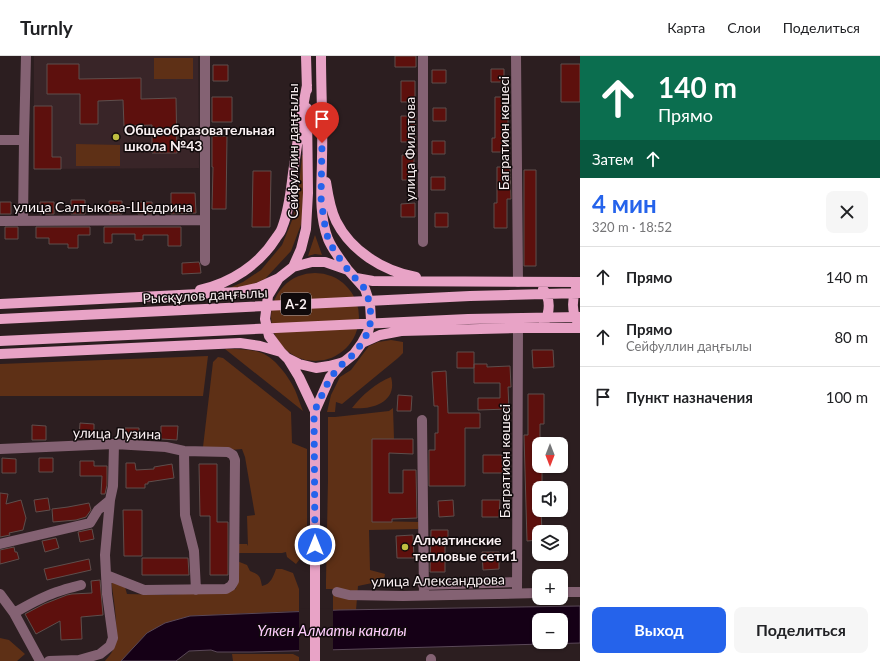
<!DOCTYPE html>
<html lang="ru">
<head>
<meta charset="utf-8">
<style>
	body { margin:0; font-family:Lato,sans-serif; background:#f6f6f6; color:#202124; height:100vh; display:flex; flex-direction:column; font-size:15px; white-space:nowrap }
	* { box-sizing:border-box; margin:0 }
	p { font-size:13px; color:#757577 }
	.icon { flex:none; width:22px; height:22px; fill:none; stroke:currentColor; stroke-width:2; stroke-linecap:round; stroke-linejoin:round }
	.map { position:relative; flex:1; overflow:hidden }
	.sheet { display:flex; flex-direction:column; background:#fff; width:300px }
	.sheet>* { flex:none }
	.banner { background:#0b6e4f; color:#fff; overflow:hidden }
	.needle { width:26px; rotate:180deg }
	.controls { position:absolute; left:532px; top:381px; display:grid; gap:8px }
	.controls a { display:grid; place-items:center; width:36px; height:36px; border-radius:8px; background:#fff; box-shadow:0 1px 3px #0004; font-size:20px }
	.pin { position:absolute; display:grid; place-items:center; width:34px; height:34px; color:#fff; margin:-41px -17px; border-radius:50% 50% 50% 0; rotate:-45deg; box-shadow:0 0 4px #0007 }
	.pin .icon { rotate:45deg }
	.me { position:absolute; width:44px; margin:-22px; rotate:0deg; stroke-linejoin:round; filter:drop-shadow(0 0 3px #0008) }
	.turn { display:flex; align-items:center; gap:14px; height:84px; padding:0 12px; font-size:18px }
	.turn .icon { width:52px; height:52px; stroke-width:2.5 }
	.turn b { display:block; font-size:28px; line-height:34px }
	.then { display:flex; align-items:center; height:38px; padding:0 12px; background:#0003; gap:8px; font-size:15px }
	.round { display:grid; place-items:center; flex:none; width:42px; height:42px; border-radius:8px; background:#f6f6f6 }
	.head { display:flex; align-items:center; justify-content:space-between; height:68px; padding:0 12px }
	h1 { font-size:24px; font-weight:700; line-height:30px; color:#2563eb }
	.action { display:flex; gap:8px; margin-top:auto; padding:8px 12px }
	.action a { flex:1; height:46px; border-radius:8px; background:#2563eb; color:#fff; font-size:16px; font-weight:700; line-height:46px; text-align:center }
	.action a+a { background:#f6f6f6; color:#202124 }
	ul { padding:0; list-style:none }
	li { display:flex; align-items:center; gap:12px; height:60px; padding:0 12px; border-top:1px solid #e0e0e0 }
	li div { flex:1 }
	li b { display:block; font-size:15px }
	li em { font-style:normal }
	header { display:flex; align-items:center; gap:24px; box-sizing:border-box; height:56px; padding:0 20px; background:#fff; border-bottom:1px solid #e0e0e0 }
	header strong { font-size:19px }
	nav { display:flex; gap:22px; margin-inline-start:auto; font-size:14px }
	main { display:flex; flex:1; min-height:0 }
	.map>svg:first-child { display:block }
	.built { fill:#392528 }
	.green { fill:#5e3016 }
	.water { fill:#150016; stroke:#5a4858; fill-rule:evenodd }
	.pier { fill:#2c1e20 }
	.building { fill:#5d100d; stroke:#5e4e4c }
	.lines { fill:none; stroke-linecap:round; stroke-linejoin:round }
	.minor { stroke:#846273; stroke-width:10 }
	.major { stroke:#e8a3c6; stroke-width:10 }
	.route { stroke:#2563eb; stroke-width:7; stroke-dasharray:0 12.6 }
	.poi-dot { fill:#bfbe41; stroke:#100a0b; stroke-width:1.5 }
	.labels { text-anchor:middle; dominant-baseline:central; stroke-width:3; stroke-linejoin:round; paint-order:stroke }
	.shield { fill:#100a0b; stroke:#b4abad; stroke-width:1 }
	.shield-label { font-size:13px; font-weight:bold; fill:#faf0f2 }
	.poi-label { font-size:14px; font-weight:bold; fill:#faf0f2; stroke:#100a0b; text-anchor:start }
	.street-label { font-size:14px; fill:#faf0f2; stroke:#100a0b }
	.water-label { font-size:15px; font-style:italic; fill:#ffcefe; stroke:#100a0b }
</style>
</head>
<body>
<header>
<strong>Turnly</strong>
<nav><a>Карта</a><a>Слои</a><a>Поделиться</a></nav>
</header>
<main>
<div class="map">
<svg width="580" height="605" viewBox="0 0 580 605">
	<rect width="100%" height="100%" fill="#2c1e20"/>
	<!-- built -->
	<path class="built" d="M34,0H198L199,112L34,113Z"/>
	<!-- green -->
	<path class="green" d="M154,2H193V23H154Z
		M76,88L120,89V110H76Z
		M302,99H305L302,166L291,195L265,223L246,231L225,234L243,226L261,214L282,189L293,162L298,140Z
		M315,179L322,199L315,198L308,200Z
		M271 261a44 44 0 1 1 88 0a44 44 0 1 1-88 0Z
		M391,284L403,286V297L398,302L342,348L336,346L335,356H327L331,339L340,321L351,314L369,290L378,286Z
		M225,293C235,293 250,293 259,296C274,300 289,321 295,334C298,341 300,348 303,355Z
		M208,300L203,340H0V308Z
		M218,301L223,302L291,356L292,387L307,393V494L296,508L287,501L286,496L282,497H234V488H247L248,490L247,460L255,459L245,401L242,393L231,394L203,391L213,306Z
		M391,321C398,346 372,354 352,352C362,339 376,327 391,321Z
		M393,352L394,383H372V465L420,466L418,473L369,474L370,514L385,518L384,523L377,526L358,530L356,554H333V533H326V525L328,424V361H335L389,355Z
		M237,505L247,509L250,515C260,519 260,520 262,530C271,528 273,521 276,513H282L293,517L299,533V555L190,560L147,577L121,605H105C108,601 112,597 114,592C120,577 113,540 111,523L125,531L127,538L167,539L226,535L236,533Z
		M0,582L9,584L25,598L17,605H0Z
		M232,598H293L299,601V605H233Z"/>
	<!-- water -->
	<path class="water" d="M580,550V587L252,596H217L211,594L189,595L176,605H121L147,577L165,567L190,560L339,554ZM539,564H561V586H539Z"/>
	<!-- pier -->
	<path class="pier" d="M333,552V596H299V553Z"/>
	<!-- building -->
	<path class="building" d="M395,0H416V11H395Z
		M47,8H79V23L141,22V43L176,42L177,97H152V69L124,70L123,44L98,45V68H80V38H47Z
		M561,8H580V46H561Z
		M213,9H228V25H213Z
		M491,13H504V26H491Z
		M432,14H446V27H432Z
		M401,25H415V46H401Z
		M212,41H232V66H212Z
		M495,41H508V71H506V96H492V82H495Z
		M34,50H52V101H61V113H34Z
		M433,52H446V65H433Z
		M401,60H415V86H401Z
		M212,80H227L226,153H212L213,111H212Z
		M432,85H445V98H432Z
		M402,99H414V124H402Z
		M497,111H510L511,143H507V172H494V147H497Z
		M524,114H536V210H524Z
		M253,115H271L270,171H252Z
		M431,121H445V134H431Z
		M171,137H195L196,157L171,158Z
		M71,144H85V158H71Z
		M109,145H122V158H109Z
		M0,146H11V158H0Z
		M40,146H54V158H40Z
		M138,146H152V158H138Z
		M415,147V161H401V148Z
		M435,157H448V171H435Z
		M5,171H18V183H5Z
		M36,171H90V179H78V192H68V188H49V182H36Z
		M104,171H181V190H168V179H143V184H135V178H112V187H104Z
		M199,206L200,209L201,217L182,218V207Z
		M532,294H553L554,311L533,312Z
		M457,296H474V312H457Z
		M474,308H487V311L510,310L511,331H508L509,353L478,354V342H500V327H474Z
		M446,315L448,357H480V372H465V430H429V394H435V377H438V350H434L432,316Z
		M528,338H544V368H540V388H539V415H542V432H539V454H541L542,476H539V484L527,485L524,379H528Z
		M398,339L412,340L411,355H397Z
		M80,367L94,368V382H79Z
		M32,369L46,370V384H32Z
		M161,370H178L177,384L161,383Z
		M125,372H139V383L125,382Z
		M372,383H413V398L389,397V437H403V414H416L417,462L392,463V466H372Z
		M483,399H502L503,417H483Z
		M2,402L16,403V417H2Z
		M39,402H53V416H39Z
		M80,405H94V410H107V429L105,438H101L102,420H80Z
		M126,407H135L136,414L154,413V411L172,408L174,422L148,426V428H145V432H126Z
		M199,408H217V466H228V519H210V460H200Z
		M0,437L8,438L6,448L21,444L26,462L23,474L9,477L10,479L0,481Z
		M48,442L50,454L36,456L34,444Z
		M453,444L454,460L439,461L438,445Z
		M482,444H500L499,461H482Z
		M89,447L91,454L86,461L76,464L53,466L52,453L68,451Z
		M123,454H142V500H124Z
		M92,473L94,483L80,486L78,476Z
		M431,474H448V489H445V516H430Z
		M413,479L414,502H397L396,480Z
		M56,482L59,492L45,496L42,485Z
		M14,491L15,496H17L19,503L0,508V494Z
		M482,496H499V513L483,514Z
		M142,502H188L189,519H142Z
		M89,503L91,514L47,524L44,513Z
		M100,524L103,559L81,561L82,583L61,584L60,565L36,578L25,558L44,548L67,539L72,538L92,537L91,525Z"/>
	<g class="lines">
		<!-- minor -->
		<path class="minor" d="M205,0V205
			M423,0V186
			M516,0L518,226
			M0,84H24
			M0,165L205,164
			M23,165L24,84L26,0
			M422,364L424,539
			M0,393L114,388L166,391L184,395L228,396L233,399L235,404L234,525L231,530L226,533L144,534L106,519
			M184,395L185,459L194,495L196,534
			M0,488L90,467L98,454L110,444
			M423,529L517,526
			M337,536L349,539L403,540L539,537
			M561,536H580
			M517,537L518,272
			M0,538L14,557L40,605
			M14,557C28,549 43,540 60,535C67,532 74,531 81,529
			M49,605L79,604L100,598L110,590L113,582L107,538L105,499L110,444L113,430L114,388
			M431,605V603"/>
		<!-- major -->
		<path class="major" d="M306,0L307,34
			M321,0C321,34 323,67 322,101C322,128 318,157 328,183C333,195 341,204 348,214
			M326,126C328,139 330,153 336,165C351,195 383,215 416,221
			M293,211L301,193L306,173L308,137L307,52
			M356,222L373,225L580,226
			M576,232C572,244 571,255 578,267
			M543,233C551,243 550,256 544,267
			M200,234C231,227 259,209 276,182C278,179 281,176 282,172C290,152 291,130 294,110C298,82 302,55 307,29
			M0,248L239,236L257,232L279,222L293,211L312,206H325L348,214L365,233L370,248L371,264L368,276L362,287L354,298L344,306L329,310L316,312L299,308L287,302L281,296L269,280L265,263L268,240L279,222
			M0,263L470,240L580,237
			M0,285L468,263L580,261
			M362,287L380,279L401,275L518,272H580
			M0,298L240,287L260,290L281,296
			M288,303L299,321L315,355V605
			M315,355L330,321L343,306"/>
	</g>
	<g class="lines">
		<!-- route -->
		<path class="route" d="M315,489L314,356L330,322L344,306L354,298L362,287L368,276L371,264L370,248L365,233L348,214L335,196L328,183L324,165L321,142L322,87"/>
	</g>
	<!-- markers -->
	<g class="poi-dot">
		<circle cx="116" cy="81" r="4"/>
		<circle cx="405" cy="491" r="4"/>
	</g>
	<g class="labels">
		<!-- shield labels -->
		<rect class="shield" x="281" y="237" width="30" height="22" rx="3"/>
		<g class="shield-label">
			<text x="296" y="248">A-2</text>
		</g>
		<!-- poi labels -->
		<g class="poi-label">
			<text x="124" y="73">Общеобразовательная<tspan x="124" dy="16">школа №43</tspan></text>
			<text x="413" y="483">Алматинские<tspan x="413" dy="16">тепловые сети1</tspan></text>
		</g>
		<!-- street labels -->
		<g class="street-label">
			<text transform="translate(503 77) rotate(-90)">Багратион көшесі</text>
			<text transform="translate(409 93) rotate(-90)">улица Филатова</text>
			<text transform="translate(292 95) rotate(-90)">Сейфуллин даңғылы</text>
			<text x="103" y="150">улица Салтыкова-Щедрина</text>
			<text transform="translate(205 239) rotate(-3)">Рысқұлов даңғылы</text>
			<text transform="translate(117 377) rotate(1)">улица Лузина</text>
			<text transform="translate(504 405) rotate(-90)">Багратион көшесі</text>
			<text transform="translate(438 524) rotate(-1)">улица Александрова</text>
		</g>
		<!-- water labels -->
		<g class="water-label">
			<text x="332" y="574">Үлкен Алматы каналы</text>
		</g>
	</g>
</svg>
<div class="controls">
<a><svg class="needle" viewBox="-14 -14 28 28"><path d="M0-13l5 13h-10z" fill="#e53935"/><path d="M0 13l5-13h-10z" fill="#757577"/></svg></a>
<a><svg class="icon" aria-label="sound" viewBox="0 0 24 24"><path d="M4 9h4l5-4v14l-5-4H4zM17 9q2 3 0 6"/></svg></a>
<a><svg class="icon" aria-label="layers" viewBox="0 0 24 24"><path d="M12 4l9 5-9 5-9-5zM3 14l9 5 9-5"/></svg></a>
<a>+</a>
<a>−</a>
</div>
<div class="pin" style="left:322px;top:87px;background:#d93025"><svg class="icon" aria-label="arrive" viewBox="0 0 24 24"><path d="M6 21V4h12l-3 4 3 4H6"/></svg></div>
<svg class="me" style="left:315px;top:489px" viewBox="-20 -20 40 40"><circle r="17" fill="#2563eb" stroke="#fff" stroke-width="3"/><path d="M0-11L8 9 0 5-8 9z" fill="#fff"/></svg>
</div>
<section class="sheet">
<div class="banner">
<div class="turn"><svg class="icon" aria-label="ahead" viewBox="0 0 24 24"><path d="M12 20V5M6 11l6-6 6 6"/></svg><div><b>140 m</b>Прямо</div></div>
<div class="then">Затем<svg class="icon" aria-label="ahead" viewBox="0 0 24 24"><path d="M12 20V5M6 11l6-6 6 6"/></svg></div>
</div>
<div class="head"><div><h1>4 мин</h1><p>320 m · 18:52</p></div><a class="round"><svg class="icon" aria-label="close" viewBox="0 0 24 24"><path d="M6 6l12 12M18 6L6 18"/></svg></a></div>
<ul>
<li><svg class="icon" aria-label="ahead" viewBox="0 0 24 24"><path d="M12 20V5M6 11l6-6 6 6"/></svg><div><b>Прямо</b></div><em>140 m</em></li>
<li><svg class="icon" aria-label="ahead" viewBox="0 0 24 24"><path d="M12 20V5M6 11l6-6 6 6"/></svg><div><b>Прямо</b><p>Сейфуллин даңғылы</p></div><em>80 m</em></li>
<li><svg class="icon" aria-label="arrive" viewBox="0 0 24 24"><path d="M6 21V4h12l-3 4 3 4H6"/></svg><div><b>Пункт назначения</b></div><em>100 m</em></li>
</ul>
<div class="action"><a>Выход</a><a>Поделиться</a></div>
</section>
</main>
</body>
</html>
